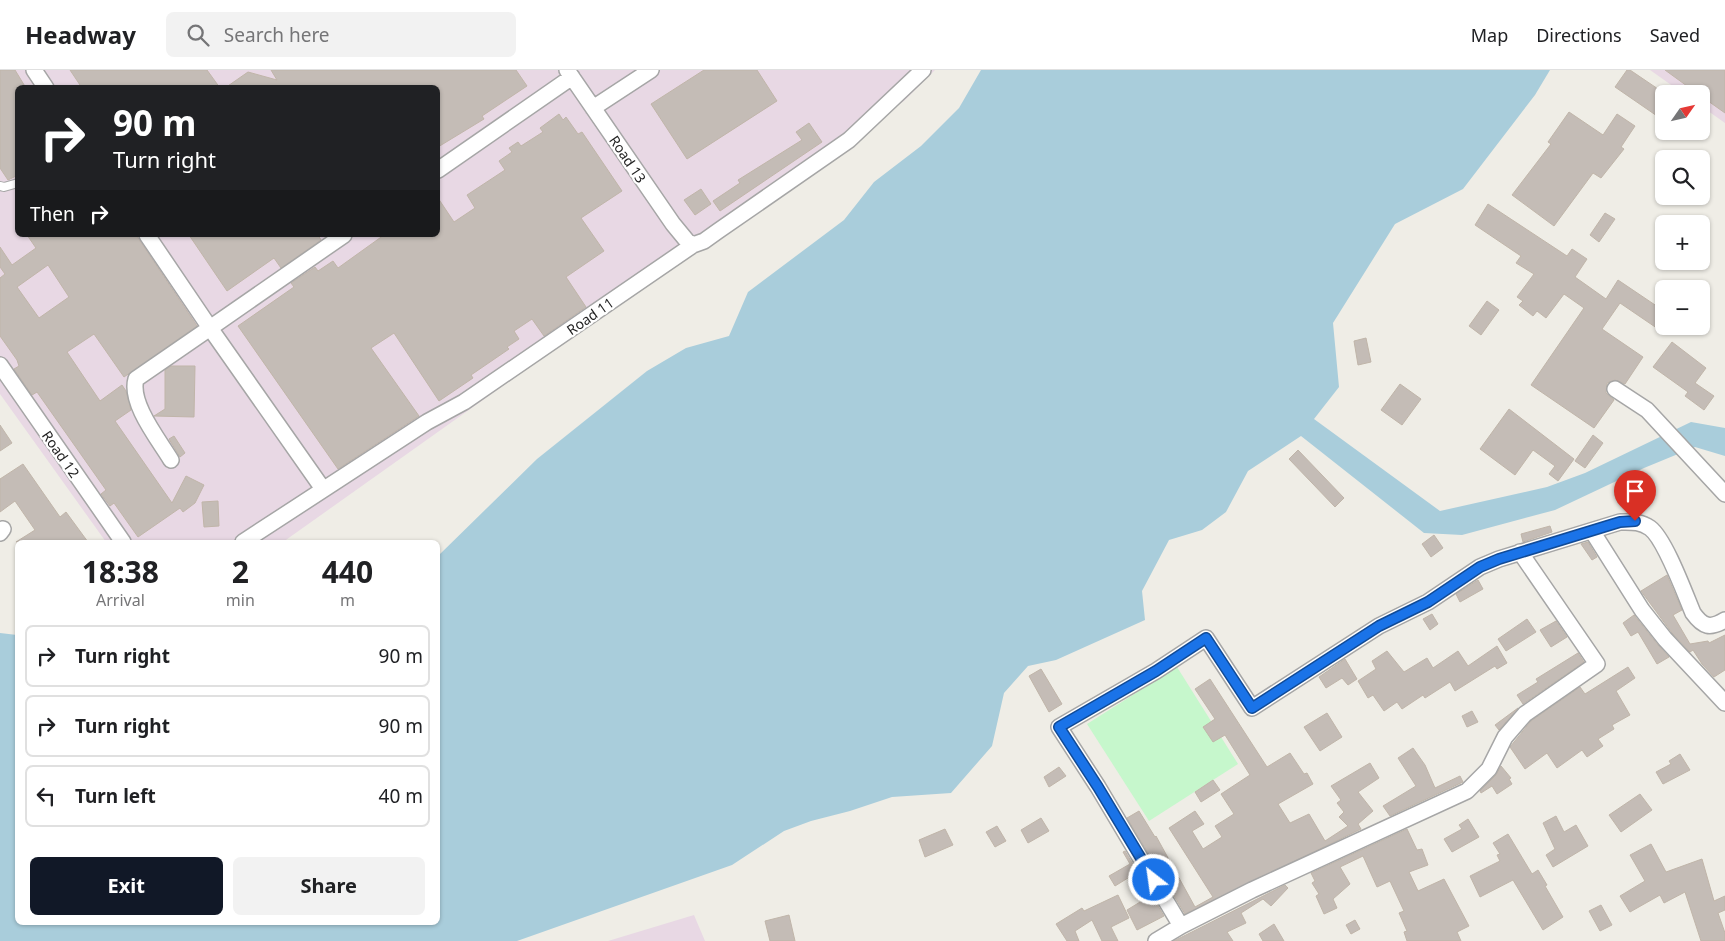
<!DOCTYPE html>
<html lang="en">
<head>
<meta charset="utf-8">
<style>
	body { margin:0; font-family:"Noto Sans",sans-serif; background:#f2f2f2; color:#202124; height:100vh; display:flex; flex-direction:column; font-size:19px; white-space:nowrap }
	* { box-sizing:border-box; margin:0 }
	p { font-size:16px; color:#757577 }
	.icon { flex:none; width:28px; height:28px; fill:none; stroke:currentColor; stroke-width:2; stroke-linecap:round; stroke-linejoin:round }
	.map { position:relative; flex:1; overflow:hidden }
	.details { position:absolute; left:15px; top:470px; width:425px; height:385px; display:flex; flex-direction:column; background:#fff; border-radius:8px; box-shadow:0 1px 4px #0004 }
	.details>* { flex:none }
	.guide { position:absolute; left:15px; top:15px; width:425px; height:152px; border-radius:8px; box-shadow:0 1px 4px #0004; background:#202124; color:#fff; overflow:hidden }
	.needle { width:32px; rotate:56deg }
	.tools { position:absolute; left:1655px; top:15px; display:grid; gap:10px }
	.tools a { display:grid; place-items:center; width:55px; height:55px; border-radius:8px; background:#fff; box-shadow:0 1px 4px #0004; font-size:25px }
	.pin { position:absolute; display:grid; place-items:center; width:42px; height:42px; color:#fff; margin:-51px -21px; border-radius:50% 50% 50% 0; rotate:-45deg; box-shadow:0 0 5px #0007 }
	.pin .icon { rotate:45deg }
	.me { position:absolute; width:55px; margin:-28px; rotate:330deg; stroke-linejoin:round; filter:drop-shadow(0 0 4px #0008) }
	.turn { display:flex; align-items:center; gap:18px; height:105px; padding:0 15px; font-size:22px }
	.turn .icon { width:65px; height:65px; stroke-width:2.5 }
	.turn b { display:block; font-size:35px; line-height:42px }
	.then { display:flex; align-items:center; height:48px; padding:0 15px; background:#0003; gap:10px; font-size:19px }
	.eta { display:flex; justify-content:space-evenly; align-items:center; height:85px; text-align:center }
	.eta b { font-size:30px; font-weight:700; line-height:35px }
	.button { display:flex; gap:10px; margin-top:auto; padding:10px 15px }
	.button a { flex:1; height:58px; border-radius:8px; background:#111827; color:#fff; font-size:20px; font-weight:700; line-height:58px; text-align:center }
	.button a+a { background:#f2f2f2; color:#202124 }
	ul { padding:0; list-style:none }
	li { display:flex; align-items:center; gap:15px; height:62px; margin:0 10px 8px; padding:0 5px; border:2px solid #e0e0e0; border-radius:8px }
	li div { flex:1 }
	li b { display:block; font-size:19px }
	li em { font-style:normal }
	header { display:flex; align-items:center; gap:30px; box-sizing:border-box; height:70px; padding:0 25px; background:#fff; border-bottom:1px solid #e0e0e0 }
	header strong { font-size:24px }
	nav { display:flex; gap:28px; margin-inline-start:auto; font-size:18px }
	.search { width:350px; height:45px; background:#f2f2f2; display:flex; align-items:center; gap:12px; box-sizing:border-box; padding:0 18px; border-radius:8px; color:#757577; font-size:19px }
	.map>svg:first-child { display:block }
	.industrial { fill:#e8d8e4; fill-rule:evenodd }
	.park { fill:#c6f7cc }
	.water { fill:#a9cddb }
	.building { fill:#c4bcb6; stroke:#c0b5a9; fill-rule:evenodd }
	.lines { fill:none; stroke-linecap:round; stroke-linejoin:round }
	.lane-casing { stroke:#a6a6a6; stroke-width:10 }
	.street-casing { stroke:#a6a6a6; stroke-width:18 }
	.lane { stroke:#fff; stroke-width:8 }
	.street { stroke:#fff; stroke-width:15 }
	.route-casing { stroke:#114b97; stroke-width:12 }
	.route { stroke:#1a73e8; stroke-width:9 }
	.labels { text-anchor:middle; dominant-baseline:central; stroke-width:4.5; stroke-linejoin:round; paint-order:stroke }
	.street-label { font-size:14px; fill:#1f1f1f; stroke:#fff }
</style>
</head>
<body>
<header>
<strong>Headway</strong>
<div class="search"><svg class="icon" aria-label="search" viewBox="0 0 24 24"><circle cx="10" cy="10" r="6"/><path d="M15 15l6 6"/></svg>Search here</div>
<nav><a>Map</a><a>Directions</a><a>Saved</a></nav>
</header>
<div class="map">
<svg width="1725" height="871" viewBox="0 0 1725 871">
	<rect width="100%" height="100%" fill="#efede6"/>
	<!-- industrial -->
	<path class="industrial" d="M0,0H935L904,31L283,472H106L0,324ZM18,18H438V165H18Z
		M1650,0H1725V53L1701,36V24H1684Z
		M694,845L705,871H608Z"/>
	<!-- park -->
	<path class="park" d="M1177,597L1238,694L1149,751L1087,654Z"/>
	<!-- water -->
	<path class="water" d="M981,0H1550L1535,25L1463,119L1395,154L1333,253L1339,317L1314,349L1440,441L1547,417L1585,403L1691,352L1725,358V386L1695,377L1644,398L1555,440L1462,465L1424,463L1301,366L1248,401L1226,442L1202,460L1169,470L1142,521L1145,550L1056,590L1028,596L1004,623L992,676L951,723L892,727L850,741L811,751L784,761L732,795L517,871H0V563L17,565L18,852H438V486L537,389L647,301L686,278L729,266L748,222L844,150L874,112L921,76L959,38Z"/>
	<!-- building -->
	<path class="building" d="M0,0H15L26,18H18V105L8,110L0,98Z
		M70,0H207L220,18H82Z
		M271,0H516L527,16L482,46L484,49L438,77V18H225L248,2L277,10Z
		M704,0H757L777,31L687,89L651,34Z
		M1627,0H1630L1664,23V42L1660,48L1615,17Z
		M1665,0H1725V43L1701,26V24H1698Z
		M1569,42L1603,65L1617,44L1635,56L1621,77L1624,79L1601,108L1593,103L1554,156L1512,125L1551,74L1548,72Z
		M559,44L563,50L566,47L578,64L582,62L622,121L581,148L604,181L566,207L586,237L544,266L532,249L514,261L519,269L507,277L509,279L471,305L473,308L439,331L394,263L371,278L419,346L338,399L238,256L294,217L291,213L315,197L318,201L333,191L338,198L384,165H438V128L454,152L475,138L467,125L505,100L499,91L512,82L509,78L518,72L521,76L543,62L540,58Z
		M809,53L822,72L720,141L713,131L740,113L738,110L802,70L796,62Z
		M701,119L711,134L695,145L684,130Z
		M1488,134L1567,186L1572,179L1587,189L1575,207L1606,229L1618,210L1664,241V263L1620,233L1602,259L1643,287L1625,314L1615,310L1607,313L1606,323L1614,330L1594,358L1531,315L1584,238L1564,224L1546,248L1537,241L1533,246L1519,235L1523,231L1517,227L1534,204L1516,193L1521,186L1475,155Z
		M1605,143L1615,149L1599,172L1590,165Z
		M27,165H136L197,256L124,307L94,264L67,282L100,331L122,315L126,321L131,340L115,351L172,433L186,406L204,415L195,433L183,442L180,438L138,467L114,433L110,436L101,424L106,420L37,322L32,325L14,299L19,296L17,290L0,266V208L5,204L0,197V177L12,195L36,178ZM48,195L69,227L39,248L17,217Z
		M189,165H318L321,170L281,198L274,188L227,221Z
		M1487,231L1499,240L1481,265L1469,256Z
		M1366,268L1371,292L1358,295L1354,271Z
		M1672,272L1706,298L1695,313L1714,326L1704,340L1685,326L1688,322L1653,297Z
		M171,296H195L194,347L154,346L165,339V300Z
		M1400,314L1421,329L1402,355L1381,340Z
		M1509,339L1574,389L1558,411L1549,404L1555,396L1533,380L1515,405L1480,379Z
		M0,355L12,373L0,381Z
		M1593,365L1603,373L1585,398L1575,391Z
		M174,366L185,383L180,387L169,369Z
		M1298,380L1344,428L1335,437L1289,389Z
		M23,394L60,447L66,442L88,472H16L35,460L15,431L0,442V409Z
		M218,431L219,456L204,457L202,432Z
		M1550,456L1552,462L1523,472L1521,464Z
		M1434,465L1443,478L1431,487L1422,474Z
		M1588,472L1597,487L1592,490L1581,474Z
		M1667,505L1682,540L1673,545L1690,574L1708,571L1709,573L1725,565V600L1714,607L1702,594L1693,580L1690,582L1672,563L1641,521Z
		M1478,510L1483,519L1460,532L1456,524Z
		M1432,544L1438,554L1430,560L1423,549Z
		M1634,545L1658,575L1669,587L1657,594L1638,562L1631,566L1623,553Z
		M1527,549L1536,562L1506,581L1498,569Z
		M1556,551L1567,567L1551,577L1540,560Z
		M1497,576L1507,593L1497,599L1495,596L1455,621L1450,612L1425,628L1423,625L1402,639L1397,632L1384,641L1373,625L1368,628L1358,611L1376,599L1372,591L1387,581L1404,602L1427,588L1433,598L1458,581L1468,596Z
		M1578,583L1584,592L1523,634L1517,625L1538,612L1536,609Z
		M1345,589L1357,609L1348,615L1342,608L1326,618L1319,607Z
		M1628,597L1635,608L1616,621L1630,645L1612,655L1614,659L1598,669L1603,676L1587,687L1582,680L1557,698L1547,683L1525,699L1510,677L1531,651L1580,617L1585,624Z
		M1041,599L1062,634L1049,642L1029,606Z
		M1210,609L1267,697L1290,683L1304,704L1307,703L1313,714L1278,734L1290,753L1309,744L1325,771L1348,756L1339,747L1344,742L1337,733L1341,730L1331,716L1370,693L1379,708L1358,722L1373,741L1358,754L1361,759L1185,844L1127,748L1139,741L1155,767L1156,766L1195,837L1213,827L1169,758L1195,741L1204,754L1192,761L1203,779L1222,767L1215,756L1234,744L1221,724L1250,705L1225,665L1213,672L1203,657L1215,649L1195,619Z
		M1518,638L1499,660L1495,655Z
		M1472,641L1478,652L1467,657L1462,646Z
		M1327,643L1342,667L1320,681L1304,657Z
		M1413,678L1425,695L1435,718L1460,706L1463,712L1390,746L1383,736L1416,716L1398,688Z
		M1680,684L1690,700L1663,714L1656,702L1671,694L1669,691Z
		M1501,696L1511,708L1509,709L1512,714L1497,724L1492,716L1481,723L1480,721L1496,705Z
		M1059,697L1066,706L1049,717L1044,707Z
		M1213,710L1220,720L1201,732L1195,722Z
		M1640,724L1652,740L1621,762L1609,745Z
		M1556,746L1564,762L1576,755L1588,776L1553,797L1546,785L1555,779L1543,753Z
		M1041,748L1049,761L1028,773L1021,760Z
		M1468,749L1479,767L1452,782L1444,769L1462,759L1459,755Z
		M997,756L1006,771L995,777L986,762Z
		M945,759L953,775L925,787L919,770Z
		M1407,759L1417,780L1422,779L1428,795L1409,802L1418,821L1444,809L1469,856L1457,862L1461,871H1407L1404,862L1407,861L1399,843L1404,841L1390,811L1377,817L1363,786L1340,797L1350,814L1333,829L1337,838L1324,844L1316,826L1319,824L1312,813L1315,811L1311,803Z
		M1508,764L1532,804L1538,800L1547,815L1545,816L1563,847L1543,860L1513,810L1480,827L1470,806L1500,791L1497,785L1500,784L1493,773Z
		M1651,774L1666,802L1702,789L1714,831L1725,826V840L1718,843L1725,863V871H1701L1685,822L1664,833L1660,825L1630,842L1620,826L1645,811L1630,785Z
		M1125,781L1164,846L1137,860L1127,840L1150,826L1136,803L1115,816L1109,806L1130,794L1123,782Z
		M1285,815L1288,818L1271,836L1263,829L1241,843L1246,853L1227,862L1233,871H1174Z
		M1118,825L1129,848L1111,857L1118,871H1102L1092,850L1075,861L1079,871H1067L1056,854L1082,838L1084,841Z
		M1601,835L1612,855L1600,861L1589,841Z
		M789,845L795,871H770L765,851Z
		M1355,850L1360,859L1351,864L1346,855Z
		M1274,854L1284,871H1263L1259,864Z"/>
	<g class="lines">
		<!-- lane casing -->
		<g class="lane-casing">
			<path id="lane" d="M0,116L4,117L18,113"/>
		</g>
		<!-- street casing -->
		<g class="street-casing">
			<path id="street" d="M34,0L46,18
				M567,0L673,154L687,171L693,175
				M593,38L651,0
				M438,100L572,7
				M147,165L210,258L344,165
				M0,295L123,472
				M1615,319L1647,340L1725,424
				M171,390C159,370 129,333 136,309L210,258L323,419
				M1592,461L1642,540L1665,569L1725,633
				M0,463L3,459
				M243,472L427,352L464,332L693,175L704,171L718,161L849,70L923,0
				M1181,856L1252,820L1467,721L1489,699L1505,667L1525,644L1597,594L1520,482
				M1156,871L1181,856L1098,717L1059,657L1156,601L1206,568L1252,638L1379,556L1428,532L1480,497L1499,489L1620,452C1631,452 1640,451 1650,458C1665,469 1685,524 1693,543C1703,557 1710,559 1725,550"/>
		</g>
		<!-- lane -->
		<use href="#lane" class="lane"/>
		<!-- street -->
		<use href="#street" class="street"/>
	</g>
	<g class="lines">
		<!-- route casing -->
		<g class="route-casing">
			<path id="route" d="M1154,810L1098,717L1059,657L1156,601L1206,568L1252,638L1379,556L1428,532L1480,497L1499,489L1620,452L1635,451"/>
		</g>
		<!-- route -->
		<use href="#route" class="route"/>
	</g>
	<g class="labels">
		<!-- street labels -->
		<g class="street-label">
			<text transform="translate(628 89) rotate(56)">Road 13</text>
			<text transform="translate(590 246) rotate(-35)">Road 11</text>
			<text transform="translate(61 384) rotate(55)">Road 12</text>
		</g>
	</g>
</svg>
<div class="tools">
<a><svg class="needle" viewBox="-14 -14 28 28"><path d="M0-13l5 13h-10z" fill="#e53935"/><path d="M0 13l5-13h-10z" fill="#757577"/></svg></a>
<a><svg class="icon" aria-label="search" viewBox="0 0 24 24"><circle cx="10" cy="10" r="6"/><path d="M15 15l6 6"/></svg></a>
<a>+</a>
<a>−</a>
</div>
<div class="pin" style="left:1635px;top:451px;background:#d93025"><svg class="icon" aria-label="arrive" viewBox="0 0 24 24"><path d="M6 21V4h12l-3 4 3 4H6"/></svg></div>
<svg class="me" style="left:1154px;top:810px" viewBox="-20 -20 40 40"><circle r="17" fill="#1a73e8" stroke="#fff" stroke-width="3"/><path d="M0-11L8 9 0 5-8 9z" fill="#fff"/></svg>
<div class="guide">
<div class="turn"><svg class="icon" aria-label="right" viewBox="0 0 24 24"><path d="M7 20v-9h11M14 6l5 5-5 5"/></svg><div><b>90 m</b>Turn right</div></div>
<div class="then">Then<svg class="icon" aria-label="right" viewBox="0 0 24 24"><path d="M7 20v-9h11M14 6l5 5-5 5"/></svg></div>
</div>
<section class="details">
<div class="eta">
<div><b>18:38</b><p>Arrival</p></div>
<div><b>2</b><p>min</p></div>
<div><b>440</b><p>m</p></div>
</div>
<ul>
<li><svg class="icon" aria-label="right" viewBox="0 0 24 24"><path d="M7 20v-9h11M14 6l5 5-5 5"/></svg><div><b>Turn right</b></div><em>90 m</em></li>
<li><svg class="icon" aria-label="right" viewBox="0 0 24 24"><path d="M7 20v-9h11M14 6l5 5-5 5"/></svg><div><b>Turn right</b></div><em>90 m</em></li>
<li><svg class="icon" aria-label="left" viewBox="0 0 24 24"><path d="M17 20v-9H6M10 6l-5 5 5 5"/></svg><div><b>Turn left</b></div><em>40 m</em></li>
</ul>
<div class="button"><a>Exit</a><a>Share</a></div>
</section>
</div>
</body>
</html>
